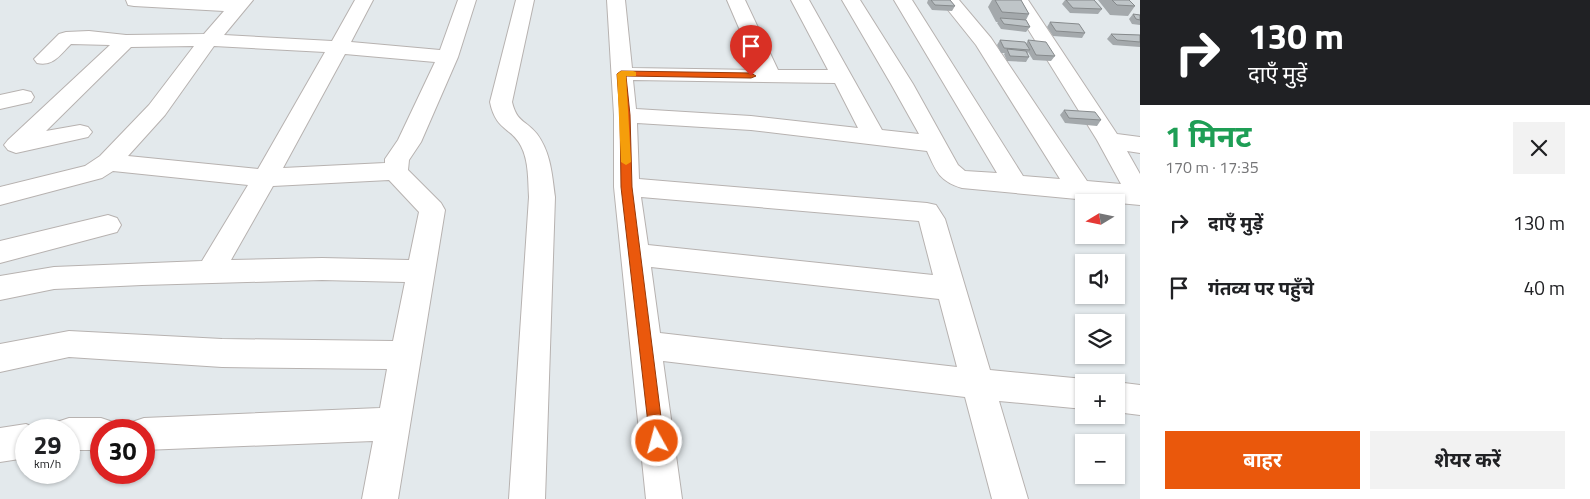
<!DOCTYPE html>
<html lang="hi">
<head>
<meta charset="utf-8">
<style>
	body { margin:0; font-family:"Titillium Web","Noto Sans Devanagari",sans-serif; background:#f2f2f2; color:#202124; height:100vh; display:flex; flex-direction:column; font-size:19px; white-space:nowrap }
	* { box-sizing:border-box; margin:0 }
	p { font-size:16px; color:#757577 }
	.icon { flex:none; width:28px; height:28px; fill:none; stroke:currentColor; stroke-width:2; stroke-linecap:round; stroke-linejoin:round }
	.map { position:relative; flex:1; overflow:hidden }
	.drawer { display:flex; flex-direction:column; background:#fff; width:450px }
	.drawer>* { flex:none }
	.guide { background:#202124; color:#fff; overflow:hidden }
	.needle { width:32px; rotate:260deg }
	.buttons { position:absolute; left:1075px; top:194px; display:grid; gap:10px }
	.buttons a { display:grid; place-items:center; width:50px; height:50px; border-radius:0px; background:#fff; box-shadow:0 1px 4px #0004; font-size:25px }
	.speed { position:absolute; left:15px; top:419px; display:flex; gap:10px; font-size:25px; font-weight:700; text-align:center }
	.speed>* { display:grid; place-content:center; width:65px; height:65px; border-radius:50%; background:#fff; box-shadow:0 1px 4px #0004; line-height:1 }
	.speed small { font-size:12px; font-weight:400 }
	.speed .limit { border:8px solid #d22; background:#fff; color:#111 }
	.pin { position:absolute; display:grid; place-items:center; width:42px; height:42px; color:#fff; margin:-51px -21px; border-radius:50% 50% 50% 0; rotate:-45deg; box-shadow:0 0 5px #0007 }
	.pin .icon { rotate:45deg }
	.me { position:absolute; width:55px; margin:-28px; rotate:353deg; stroke-linejoin:round; filter:drop-shadow(0 0 4px #0008) }
	.turn { display:flex; align-items:center; gap:18px; height:105px; padding:0 25px; font-size:22px }
	.turn .icon { width:65px; height:65px; stroke-width:2.5 }
	.turn b { display:block; font-size:35px; line-height:42px }
	.round { display:grid; place-items:center; flex:none; width:52px; height:52px; border-radius:0px; background:#f2f2f2 }
	.head { display:flex; align-items:center; justify-content:space-between; height:85px; padding:0 25px }
	h1 { font-size:30px; font-weight:700; line-height:38px; color:#1e9e55 }
	.cta { display:flex; gap:10px; margin-top:auto; padding:10px 25px }
	.cta a { flex:1; height:58px; border-radius:0px; background:#ea580c; color:#fff; font-size:20px; font-weight:700; line-height:58px; text-align:center }
	.cta a+a { background:#f2f2f2; color:#202124 }
	ul { padding:0; list-style:none }
	li { display:flex; align-items:center; gap:15px; height:65px; padding:0 25px }
	li div { flex:1 }
	li b { display:block; font-size:19px }
	li em { font-style:normal }
	main { display:flex; flex:1; min-height:0 }
	.map>svg:first-child { display:block }
	.lines { fill:none; stroke-linecap:round; stroke-linejoin:round }
	.minor-casing { stroke:#b7b2b0; stroke-width:2 }
	.minor { fill:#fff; fill-rule:evenodd }
	.wall { fill:#a4a9ac }
	.building { fill:#bfc5c8; stroke:#868a8c }
	.route { fill:#ea580c; stroke:#983908 }
	.slow { fill:#f59e0b }
</style>
</head>
<body>
<main>
<div class="map">
<svg width="1140" height="499" viewBox="0 0 1140 499">
	<rect width="100%" height="100%" fill="#e3e9ec"/>
	<g class="lines">
		<!-- minor casing -->
		<g class="minor-casing">
			<path id="minor" d="M126,0H253L224,35L332,41L355,0H373L351,42L440,50L458,0H476L458,57L421,142L409,160L408,170L441,203L445,210L398,499H362L373,441L144,450V430H129L132,422L144,418L380,408L387,369L222,367L69,357L0,372V344L69,331L222,339L393,341L405,282L322,280L142,285L54,289L0,300V276L54,267L202,261L248,185L113,171L102,178L0,205V187L85,166L100,156L149,105L194,46L131,47L46,131L80,125L88,127L92,132L88,137L16,153L8,150L4,145L8,140L110,45L71,44C61,54 53,67 37,63L34,59L59,34L66,32L89,31L126,35L204,34L224,11L134,6L128,5ZM214,46L325,52L258,169L128,156L165,115ZM345,54L435,62L398,140L385,159V163L283,168ZM389,180L419,212L409,260L322,258L231,260L273,186Z
				M516,0H534L512,102C517,123 526,120 537,134C551,153 552,175 555,197L545,499H509L529,197C528,181 529,161 521,146C511,127 496,131 490,102Z
				M607,0H625L632,68L757,70L727,0H745L778,70H828L791,0H809L882,130L919,134L891,84L842,0H860L913,84L958,165L965,171L997,173L894,0H912L1023,176L1060,179L976,45L940,0H959L991,38L1087,181L1121,184L1097,140L1010,0H1028L1117,134L1140,137V153L1127,151L1140,174V205L962,188C939,181 936,171 927,151L751,130L637,123L639,179L927,203L936,205L945,219L990,370L1084,379L1093,382H1084V409L999,401L1028,499H992L965,397L663,361L682,499H646L614,187V115ZM633,80L835,83L858,128L751,116L636,109ZM641,197L919,221L933,275L648,245ZM651,267L939,299L957,367L660,333Z
				M23,90L31,92L34,97L31,102L0,109V95Z
				M108,215L117,218L121,225L117,232L0,263V241Z
				M1114,382H1116L1140,385V415L1116,412V382Z
				M69,418H101L113,422L116,430H101V450H69V430H54L57,422Z
				M26,424L39,430H26V458L0,462V428Z"/>
		</g>
		<!-- minor -->
		<use href="#minor" class="minor"/>
	</g>
	<!-- wall -->
	<path class="wall" d="M928,0H950L955,6L952,11L932,10L927,3Z
		M992,0H1021L1029,14L1026,20L1030,27L1026,32L1001,29L997,23L998,22H996L988,7Z
		M1065,0H1094L1102,9L1098,14L1070,13L1062,4Z
		M1098,0H1129L1135,6L1128,16L1110,15Z
		M1133,14L1140,15V25L1132,24L1129,19Z
		M1050,22L1085,33L1082,38L1053,36L1047,27Z
		M1111,34L1140,35V47L1113,45L1107,39Z
		M1000,40L1026,44L1028,40L1055,56L1051,61L1033,60L1028,52L1027,54L1029,57L1026,62L1007,61L1004,54L1005,53H1001L997,45Z
		M1064,110L1101,120L1097,126L1065,123L1060,115Z"/>
	<!-- building -->
	<path class="building" d="M931,0H950L955,6L935,5Z
		M995,0H1021L1029,14L1002,12Z
		M1066,0H1094L1102,9L1073,8Z
		M1112,0H1129L1135,6L1117,5Z
		M1133,14L1140,15V20L1136,19Z
		M1000,18L1026,20L1030,27L1004,24Z
		M1050,22L1079,24L1085,33L1056,31Z
		M1111,34L1140,35V42L1117,40Z
		M1000,40L1025,42L1030,50L1004,48Z
		M1028,40L1046,42L1055,56L1036,55Z
		M1007,49L1026,51L1029,57L1010,56Z
		M1064,110L1095,112L1101,120L1069,118Z"/>
	<!-- route -->
	<path class="route" d="M621,71L751,73L756,76L751,78L626,76L630,115L632,187L664,441L662,446L657,448L652,446L650,441L621,187L620,115L617,74Z"/>
	<!-- slow -->
	<path class="slow" d="M633,71L636,72V76H626L631,162L626,165L621,162L617,74L621,71Z"/>
</svg>
<div class="buttons">
<a><svg class="needle" viewBox="-14 -14 28 28"><path d="M0-13l5 13h-10z" fill="#e53935"/><path d="M0 13l5-13h-10z" fill="#757577"/></svg></a>
<a><svg class="icon" aria-label="sound" viewBox="0 0 24 24"><path d="M4 9h4l5-4v14l-5-4H4zM17 9q2 3 0 6"/></svg></a>
<a><svg class="icon" aria-label="layers" viewBox="0 0 24 24"><path d="M12 4l9 5-9 5-9-5zM3 14l9 5 9-5"/></svg></a>
<a>+</a>
<a>−</a>
</div>
<div class="speed"><div>29<small>km/h</small></div><div class="limit">30</div></div>
<div class="pin" style="left:751px;top:76px;background:#d93025"><svg class="icon" aria-label="arrive" viewBox="0 0 24 24"><path d="M6 21V4h12l-3 4 3 4H6"/></svg></div>
<svg class="me" style="left:657px;top:441px" viewBox="-20 -20 40 40"><circle r="17" fill="#ea580c" stroke="#fff" stroke-width="3"/><path d="M0-11L8 9 0 5-8 9z" fill="#fff"/></svg>
</div>
<section class="drawer">
<div class="guide">
<div class="turn"><svg class="icon" aria-label="right" viewBox="0 0 24 24"><path d="M7 20v-9h11M14 6l5 5-5 5"/></svg><div><b>130 m</b>दाएँ मुड़ें</div></div>
</div>
<div class="head"><div><h1>1 मिनट</h1><p>170 m · 17:35</p></div><a class="round"><svg class="icon" aria-label="close" viewBox="0 0 24 24"><path d="M6 6l12 12M18 6L6 18"/></svg></a></div>
<ul>
<li><svg class="icon" aria-label="right" viewBox="0 0 24 24"><path d="M7 20v-9h11M14 6l5 5-5 5"/></svg><div><b>दाएँ मुड़ें</b></div><em>130 m</em></li>
<li><svg class="icon" aria-label="arrive" viewBox="0 0 24 24"><path d="M6 21V4h12l-3 4 3 4H6"/></svg><div><b>गंतव्य पर पहुँचे</b></div><em>40 m</em></li>
</ul>
<div class="cta"><a>बाहर</a><a>शेयर करें</a></div>
</section>
</main>
</body>
</html>
